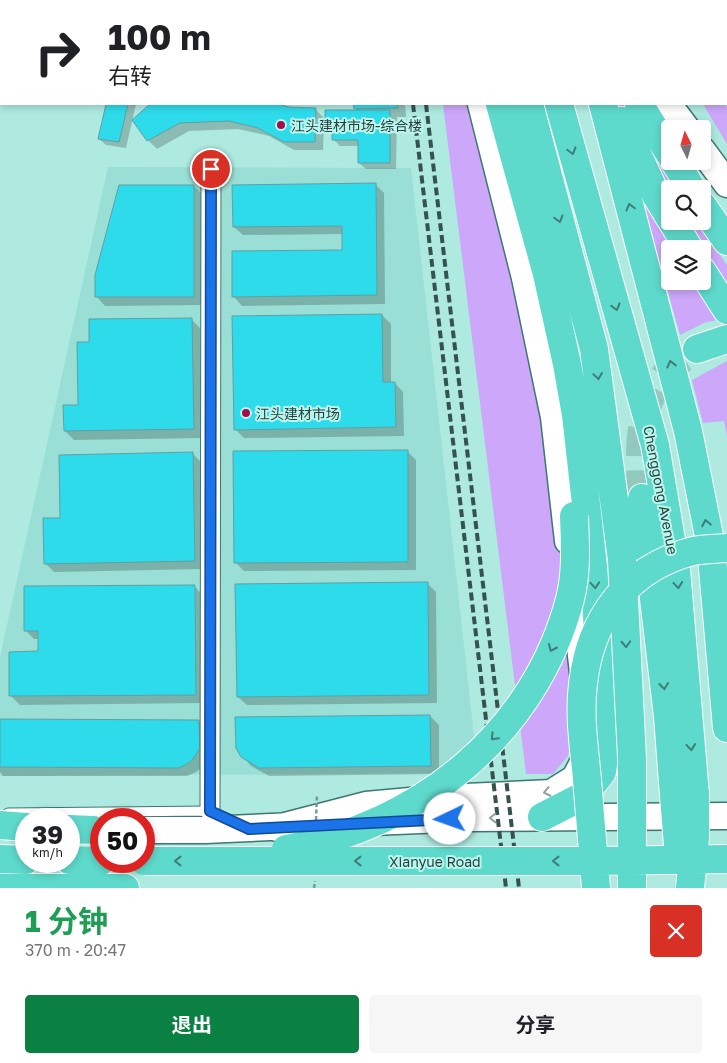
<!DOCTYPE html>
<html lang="zh">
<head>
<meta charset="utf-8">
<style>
	body { margin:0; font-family:"Golos Text","Noto Sans SC",sans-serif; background:#f6f6f6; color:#202124; height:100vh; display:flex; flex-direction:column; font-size:19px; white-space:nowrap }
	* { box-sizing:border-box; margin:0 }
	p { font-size:16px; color:#757577 }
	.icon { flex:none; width:28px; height:28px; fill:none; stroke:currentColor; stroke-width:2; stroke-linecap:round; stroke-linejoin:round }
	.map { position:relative; height:888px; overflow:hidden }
	.details { display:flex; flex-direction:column; background:#fff; flex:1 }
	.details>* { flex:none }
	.banner { position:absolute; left:0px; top:0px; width:728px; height:105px; box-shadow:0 2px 8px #0003; background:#fff; color:#202124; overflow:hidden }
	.needle { width:32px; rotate:355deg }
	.controls { position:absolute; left:661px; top:120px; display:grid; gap:10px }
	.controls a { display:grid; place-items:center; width:50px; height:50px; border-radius:5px; background:#fff; box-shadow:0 2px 8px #0003; font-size:25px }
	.speed { position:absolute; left:15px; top:808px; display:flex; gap:10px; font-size:25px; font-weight:700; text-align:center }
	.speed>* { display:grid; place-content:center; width:65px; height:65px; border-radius:50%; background:#fff; box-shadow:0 2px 8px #0003; line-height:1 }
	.speed small { font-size:12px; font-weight:400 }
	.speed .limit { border:8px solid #d22; background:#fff; color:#111 }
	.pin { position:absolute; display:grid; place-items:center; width:42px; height:42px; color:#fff; margin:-21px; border:2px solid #fff; border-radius:50%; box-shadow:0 1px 5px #0007 }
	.me { position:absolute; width:55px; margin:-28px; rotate:267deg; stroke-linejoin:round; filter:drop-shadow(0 0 4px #0008) }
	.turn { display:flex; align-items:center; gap:18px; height:105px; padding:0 25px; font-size:22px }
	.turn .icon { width:65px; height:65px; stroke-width:2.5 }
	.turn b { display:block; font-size:35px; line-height:42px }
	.round { display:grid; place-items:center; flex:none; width:52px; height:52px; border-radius:5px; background:#f6f6f6 }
	.summary { display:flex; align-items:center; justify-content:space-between; height:85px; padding:0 25px }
	h1 { font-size:30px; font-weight:700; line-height:38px; color:#1e9e55 }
	.primary-button { display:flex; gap:10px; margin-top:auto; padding:10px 25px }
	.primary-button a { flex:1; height:58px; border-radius:5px; background:#0b8043; color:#fff; font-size:20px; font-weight:700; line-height:58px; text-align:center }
	.primary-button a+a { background:#f6f6f6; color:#202124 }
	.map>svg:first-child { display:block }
	.built { fill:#99dfd5 }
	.green { fill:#cda7fa; fill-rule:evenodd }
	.shadow { fill:#0003 }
	.building { fill:#2edbeb; stroke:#639ea4 }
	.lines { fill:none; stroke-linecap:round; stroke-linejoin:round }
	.trunk-tunnel { stroke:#93c8bf; stroke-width:28; stroke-dasharray:28 14; stroke-linecap:butt }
	.service-casing { stroke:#3d776f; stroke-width:11 }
	.minor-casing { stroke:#3d776f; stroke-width:21 }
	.secondary-casing { stroke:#3d776f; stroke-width:29 }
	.trunk-casing { stroke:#fff; stroke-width:30 }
	.service { stroke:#fff; stroke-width:9 }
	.minor { stroke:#fff; stroke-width:19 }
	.secondary { stroke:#fff; stroke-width:26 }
	.trunk { stroke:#5edacc; stroke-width:28 }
	.rail { stroke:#36524f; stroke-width:4; stroke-dasharray:8 4; stroke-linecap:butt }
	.trunk-bridge-casing { stroke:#fff; stroke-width:30; stroke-linecap:butt }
	.path-bridge { stroke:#729e97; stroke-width:2.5; stroke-dasharray:4 2.5; stroke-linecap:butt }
	.trunk-bridge { stroke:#5edacc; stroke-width:28 }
	.oneway { stroke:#3e7e76 }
	.oneway2 { stroke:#94a09e }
	.route-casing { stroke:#114b97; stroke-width:12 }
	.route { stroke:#1a73e8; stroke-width:9 }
	.poi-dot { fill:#a30d4d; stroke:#bbf7ee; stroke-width:2 }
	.labels { text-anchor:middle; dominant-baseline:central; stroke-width:4; stroke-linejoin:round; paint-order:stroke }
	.poi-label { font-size:14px; fill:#28403d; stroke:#bbf7ee; text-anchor:start }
	.street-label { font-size:14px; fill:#28403d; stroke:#bbf7ee }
</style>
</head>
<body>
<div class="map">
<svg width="727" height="888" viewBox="0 0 727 888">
	<rect width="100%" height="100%" fill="#aeeae0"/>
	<!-- built -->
	<path class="built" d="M108,167L411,168L478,773L0,776V657Z"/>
	<!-- green -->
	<path class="green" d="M443,104H474L544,409L566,566L574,729L568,756L553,774H526Z
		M616,104H626L674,189H670V221H696L727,265V319L706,322L680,335ZM670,249H702V281H670Z
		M703,104H725L727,107V144Z
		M727,361V436L724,421L703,423L692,380Z"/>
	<!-- shadow -->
	<path class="shadow" d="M144,0H212L213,1H142Z
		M218,0H254L252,1Z
		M272,0H394V1H272Z
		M107,104H136L126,148L106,145L99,139Z
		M151,104H273L289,108L315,109L326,120L358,112L355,108V104H405L406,117H397L396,169H366L359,163V146H340L334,140L333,135L324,126L323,150H294L269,136L238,129L189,131L157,149L148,140Z
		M375,184L384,193L385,304L242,306L234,297L344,251L343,234L243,235L234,227Z
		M194,186L203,195V305L105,306L97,297Z
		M382,315L391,324V383H395L403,392L404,436L244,438L235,429Z
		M191,319L200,328L202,438L74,440L65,431L79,406L90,343Z
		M407,451L416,460V570L244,571L235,562Z
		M192,453L201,462L203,569L54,572L45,563L61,519Z
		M427,583L436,592L437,703L247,705L238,697Z
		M194,586L203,595L204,703L20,705L11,696L39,653V639H34L25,630Z
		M430,716L439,725V774L269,776L251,766L242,756Z
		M0,720L199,721L208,730L203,767L196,772L187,776H3L0,772Z"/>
	<!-- building -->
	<path class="building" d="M142,0H186L140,1Z
		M270,0H387V1H271Z
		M106,104H128L119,142L98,139Z
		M150,104H278L289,107L316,108L315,142H284L258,128L229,121L180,123L147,141L132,120Z
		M353,104H397L398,108L354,109Z
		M325,110H390V163H358V140H332V129H325Z
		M376,183L377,295L232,297V251L342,250V226L233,227L232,185Z
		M119,185H194V297H95V275Z
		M382,314L383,382H395L396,427L234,430L232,316Z
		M192,318L194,429L64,431L63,405H78L77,342H89V319Z
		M408,450V562L234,563L233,451Z
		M193,452L195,561L44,564L43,518H60L59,455Z
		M428,582L429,695L237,697L235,584Z
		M195,585L196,695L9,696V652L38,651V631H24V586Z
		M430,715L431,766L259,768L241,757L236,748L235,717Z
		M0,719L199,720L200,748L194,758L187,764L178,768L0,767Z"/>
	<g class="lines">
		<!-- trunk-tunnel -->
		<path class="trunk-tunnel" d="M642,498C638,455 636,404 669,370C676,362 688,356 697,349"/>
		<!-- service casing -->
		<g class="service-casing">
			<path id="service" d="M8,813L210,811L231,820"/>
		</g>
		<!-- minor casing -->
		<g class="minor-casing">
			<path id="minor" d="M683,0V1
				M726,89L727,90
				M210,811L211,169"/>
		</g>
		<!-- secondary casing -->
		<g class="secondary-casing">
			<path id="secondary" d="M458,0V1
				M481,104L525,278L554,417L568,541
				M668,104L687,129
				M702,150L727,184
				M573,585L583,673
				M372,822L469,818L727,816
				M277,828L366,805L443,798L551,793L575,778L590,749
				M144,830H205L293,826"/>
		</g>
		<!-- trunk casing -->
		<g class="trunk-casing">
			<path id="trunk" d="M472,0L473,1
				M504,0V1
				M530,0V1
				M593,0L594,1
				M500,104L547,274L567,364L576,415L594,575L606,742L602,772L583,796L542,817
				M529,104L594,349L622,560
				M559,104L655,445L676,569L695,795
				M603,104L688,431L711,546L727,728
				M639,104L670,154
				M622,121L656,195L670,218
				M674,161L692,189
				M702,205L727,241
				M672,221L689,249
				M702,271L727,310
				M697,349L727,339
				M642,498L668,716L674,796
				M0,825L26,827
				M69,829L93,830
				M0,859L26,860
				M69,860L101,861
				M0,888H125"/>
		</g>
		<!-- service -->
		<use href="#service" class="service"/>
		<!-- minor -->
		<use href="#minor" class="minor"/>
		<!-- secondary -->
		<use href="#secondary" class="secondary"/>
		<!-- trunk -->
		<use href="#trunk" class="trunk"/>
		<!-- rail -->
		<path class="rail" d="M401,0V1
			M414,0V1
			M413,104L506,888
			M426,104L519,888"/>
		<!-- trunk-bridge casing -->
		<g class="trunk-bridge-casing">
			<path id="trunk-bridge" d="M622,560L632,758V888
				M674,796L679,857
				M286,849C420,826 535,733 570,599C577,572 575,544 574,516
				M144,861H599L727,859
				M596,888C593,852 590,815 587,779C584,747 579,715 583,684C590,618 628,568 693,551C704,549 716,549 727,548
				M690,888L695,838V795"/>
		</g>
		<!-- path-bridge -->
		<path class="path-bridge" d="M316,820L317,794
			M314,888L315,881"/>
		<!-- trunk-bridge -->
		<use href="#trunk-bridge" class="trunk-bridge"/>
	</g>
	<!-- one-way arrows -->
	<defs><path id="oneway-chevron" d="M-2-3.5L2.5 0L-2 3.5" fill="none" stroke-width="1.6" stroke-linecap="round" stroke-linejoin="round" transform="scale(1.25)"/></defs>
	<g class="oneway">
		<use href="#oneway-chevron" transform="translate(572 151) rotate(74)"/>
		<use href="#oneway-chevron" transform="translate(630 207) rotate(-105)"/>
		<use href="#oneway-chevron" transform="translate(559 219) rotate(75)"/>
		<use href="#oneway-chevron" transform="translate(616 307) rotate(74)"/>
		<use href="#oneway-chevron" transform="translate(671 364) rotate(-104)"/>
		<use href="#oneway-chevron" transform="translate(598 376) rotate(82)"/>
		<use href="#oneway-chevron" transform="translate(706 523) rotate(-101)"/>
		<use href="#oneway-chevron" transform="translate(595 585) rotate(86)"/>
		<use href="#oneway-chevron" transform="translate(678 585) rotate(85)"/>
		<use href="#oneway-chevron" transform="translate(626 644) rotate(87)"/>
		<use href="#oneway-chevron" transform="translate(552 648) rotate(114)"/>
		<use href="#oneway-chevron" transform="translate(664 686) rotate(83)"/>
		<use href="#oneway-chevron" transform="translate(494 737) rotate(133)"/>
		<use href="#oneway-chevron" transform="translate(691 747) rotate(85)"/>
		<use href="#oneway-chevron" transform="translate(178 861) rotate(-180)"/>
		<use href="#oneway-chevron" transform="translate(358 861) rotate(-180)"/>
		<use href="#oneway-chevron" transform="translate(556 861) rotate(-180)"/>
	</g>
	<g class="oneway2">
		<use href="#oneway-chevron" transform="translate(547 792) rotate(168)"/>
		<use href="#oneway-chevron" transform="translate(493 818) rotate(179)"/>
	</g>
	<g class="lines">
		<!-- route casing -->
		<g class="route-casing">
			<path id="route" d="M211,169L210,811L249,829L450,819"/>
		</g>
		<!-- route -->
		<use href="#route" class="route"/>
	</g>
	<!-- markers -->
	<g class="poi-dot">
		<circle cx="281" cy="125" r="5"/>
		<circle cx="246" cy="413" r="5"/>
	</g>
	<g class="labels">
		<!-- poi labels -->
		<g class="poi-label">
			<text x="291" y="125">江头建材市场-综合楼</text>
			<text x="256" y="413">江头建材市场</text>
		</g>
		<!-- street labels -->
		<g class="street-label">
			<text transform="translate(661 490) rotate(79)">Chenggong Avenue</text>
			<text x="435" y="861">Xianyue Road</text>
		</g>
	</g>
</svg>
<div class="controls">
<a><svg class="needle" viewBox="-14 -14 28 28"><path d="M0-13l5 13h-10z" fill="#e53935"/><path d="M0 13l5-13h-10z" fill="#757577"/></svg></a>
<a><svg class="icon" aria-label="search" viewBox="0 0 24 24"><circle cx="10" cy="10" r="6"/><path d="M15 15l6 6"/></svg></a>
<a><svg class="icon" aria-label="layers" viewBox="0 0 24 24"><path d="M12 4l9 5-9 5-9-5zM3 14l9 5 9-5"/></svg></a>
</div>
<div class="speed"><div>39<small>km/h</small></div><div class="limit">50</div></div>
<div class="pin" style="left:211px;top:169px;background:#d93025"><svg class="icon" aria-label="arrive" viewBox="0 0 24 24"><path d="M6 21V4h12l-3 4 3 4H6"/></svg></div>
<svg class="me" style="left:450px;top:819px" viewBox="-20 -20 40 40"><circle r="19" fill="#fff"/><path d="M0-13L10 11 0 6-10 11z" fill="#1a73e8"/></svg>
<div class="banner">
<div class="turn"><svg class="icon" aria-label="right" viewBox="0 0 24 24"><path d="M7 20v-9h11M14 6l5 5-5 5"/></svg><div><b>100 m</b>右转</div></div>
</div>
</div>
<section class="details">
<div class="summary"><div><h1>1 分钟</h1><p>370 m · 20:47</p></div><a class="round" style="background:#d93025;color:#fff"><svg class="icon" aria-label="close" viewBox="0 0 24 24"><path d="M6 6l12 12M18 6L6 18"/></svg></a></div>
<div class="primary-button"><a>退出</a><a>分享</a></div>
</section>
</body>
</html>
